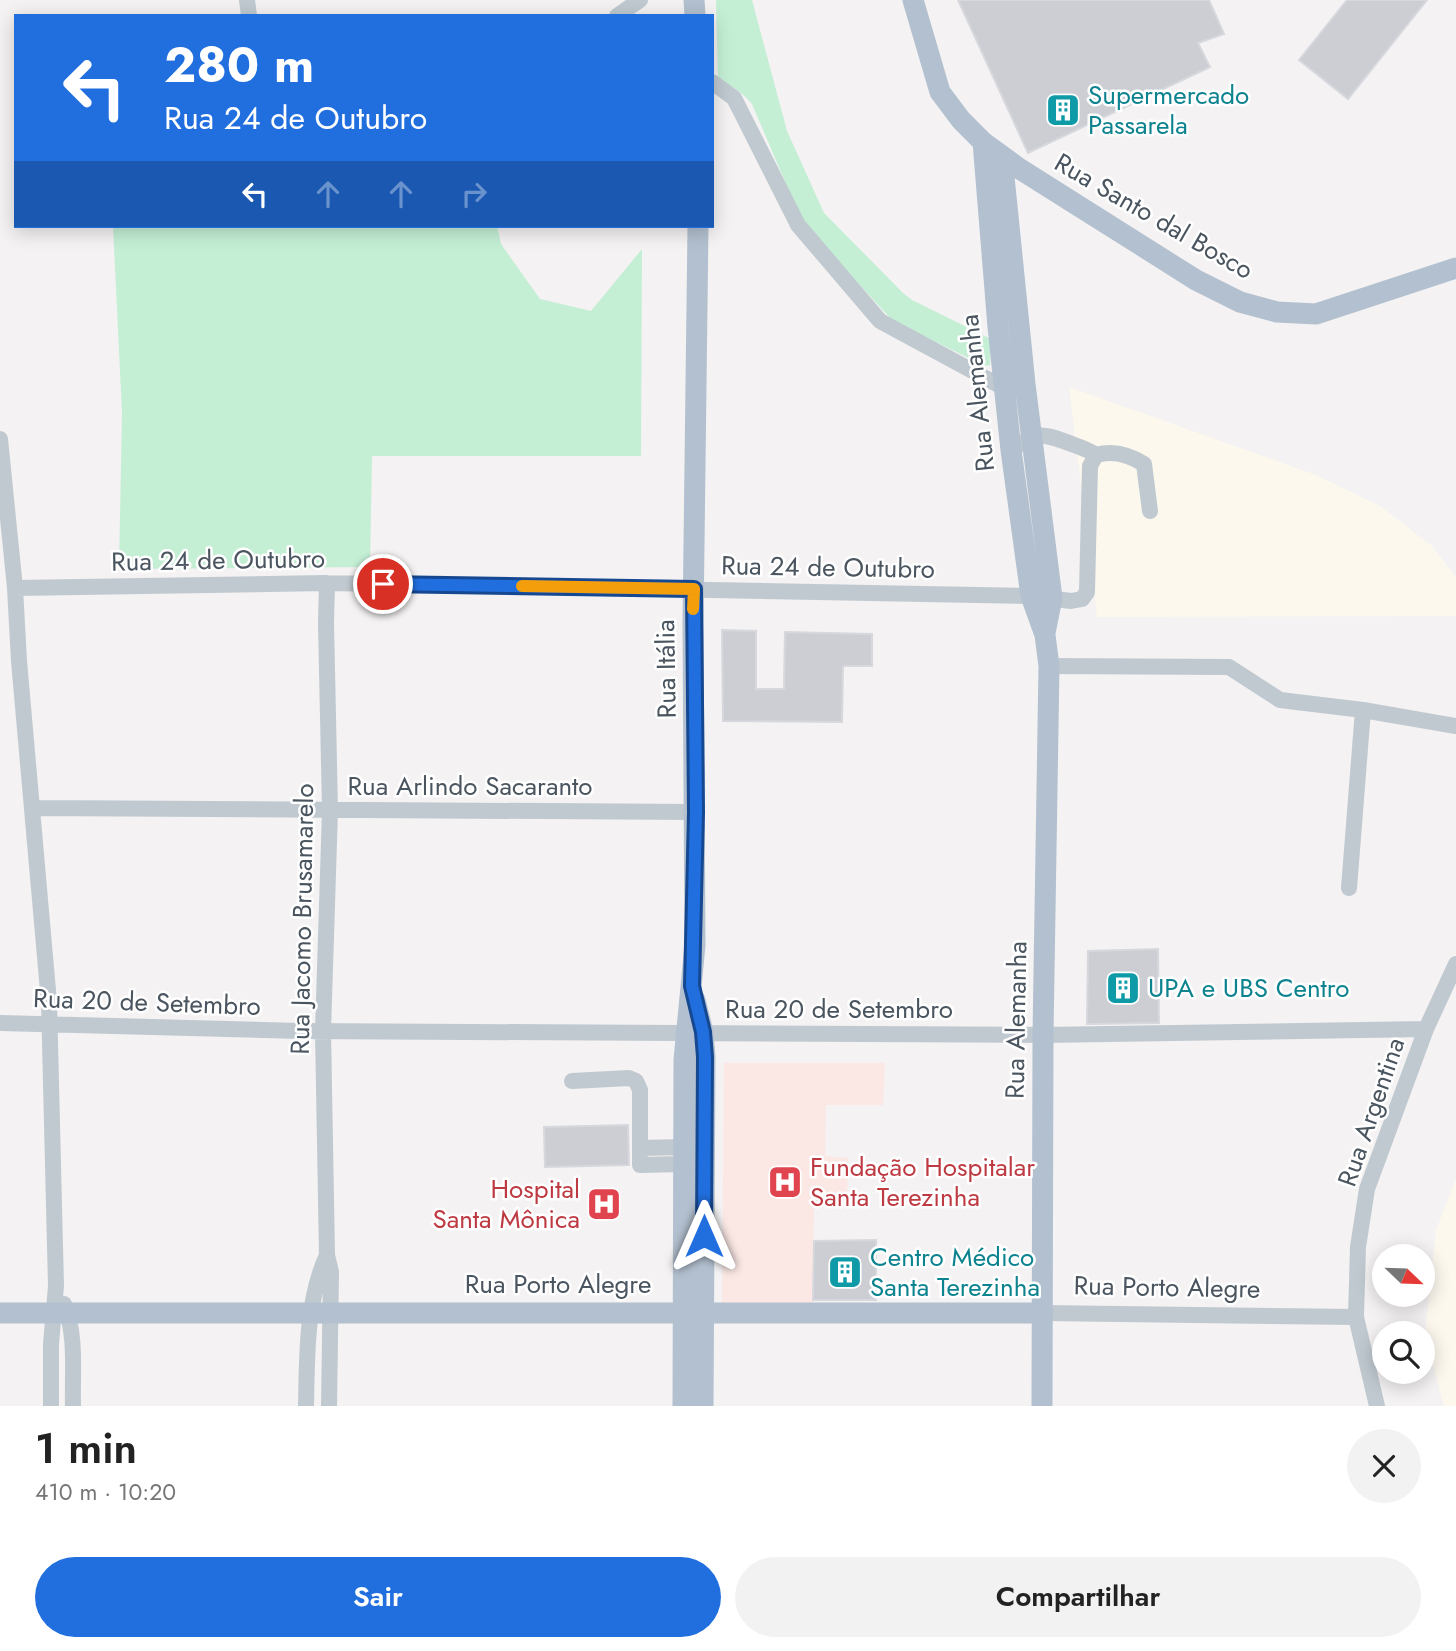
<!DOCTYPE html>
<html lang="pt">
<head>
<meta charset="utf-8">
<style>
	body { margin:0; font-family:Jost,sans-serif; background:#f2f2f2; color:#222; height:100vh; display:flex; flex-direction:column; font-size:26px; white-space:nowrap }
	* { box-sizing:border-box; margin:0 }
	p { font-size:23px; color:#767676 }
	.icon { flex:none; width:38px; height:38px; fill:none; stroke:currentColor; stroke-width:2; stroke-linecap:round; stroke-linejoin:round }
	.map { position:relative; height:1406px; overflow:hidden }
	.side { display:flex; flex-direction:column; background:#fff; flex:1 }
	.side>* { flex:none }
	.guide { position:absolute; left:14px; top:14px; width:700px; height:214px; border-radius:0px; box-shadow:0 4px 18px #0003; background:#216fdf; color:#fff; overflow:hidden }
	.needle { width:46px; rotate:113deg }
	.fabs { position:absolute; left:1372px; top:1244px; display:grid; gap:14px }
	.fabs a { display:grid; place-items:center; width:63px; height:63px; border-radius:50%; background:#fff; box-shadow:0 4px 18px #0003; font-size:35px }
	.pin { position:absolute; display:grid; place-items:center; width:60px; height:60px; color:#fff; margin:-30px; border:4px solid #fff; border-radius:50%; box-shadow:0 2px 7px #0007 }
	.me { position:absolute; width:77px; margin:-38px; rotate:0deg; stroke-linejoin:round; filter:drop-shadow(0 0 5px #0008) }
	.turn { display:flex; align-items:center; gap:24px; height:147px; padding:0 35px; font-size:32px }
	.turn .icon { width:91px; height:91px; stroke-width:2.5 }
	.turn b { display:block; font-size:49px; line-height:60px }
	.lanes { display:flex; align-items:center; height:66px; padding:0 35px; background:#0003; justify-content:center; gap:35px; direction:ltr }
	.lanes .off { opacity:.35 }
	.round { display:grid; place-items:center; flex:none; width:74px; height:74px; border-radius:37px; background:#f2f2f2 }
	.summary { display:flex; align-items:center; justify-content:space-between; height:119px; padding:0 35px }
	h1 { font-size:42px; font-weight:600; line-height:52px }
	.action { display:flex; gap:14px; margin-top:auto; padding:14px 35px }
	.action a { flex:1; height:80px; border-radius:42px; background:#216fdf; color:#fff; font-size:28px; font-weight:600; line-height:80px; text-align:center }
	.action a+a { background:#f2f2f2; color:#222 }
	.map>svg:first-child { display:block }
	.commercial { fill:#fcf8ee }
	.medical { fill:#fbe8e5 }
	.green { fill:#c4efd5 }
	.building { fill:#ccced4; stroke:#d6d8dd; stroke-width:2 }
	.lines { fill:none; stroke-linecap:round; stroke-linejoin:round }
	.minor { stroke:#c0c9d0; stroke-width:16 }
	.major { stroke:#b3c0cf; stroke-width:21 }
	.route-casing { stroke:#154891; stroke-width:18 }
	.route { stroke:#216fdf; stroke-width:12 }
	.slow { stroke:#f59e0b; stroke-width:12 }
	.labels { text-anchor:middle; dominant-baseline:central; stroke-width:5; stroke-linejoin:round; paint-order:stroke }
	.culture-label { font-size:26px; fill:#0d838f; stroke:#fff; text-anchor:start }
	.street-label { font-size:26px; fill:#4a555f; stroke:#fff }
	.health-label { font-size:26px; fill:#be3a42; stroke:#fff; text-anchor:start }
</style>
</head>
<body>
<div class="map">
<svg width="1456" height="1406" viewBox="0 0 1456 1406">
	<rect width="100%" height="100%" fill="#f4f2f2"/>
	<!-- commercial -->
	<path class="commercial" d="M1069,387L1316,475L1380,506L1432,546L1456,578V616L1097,617Z
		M1456,1179V1406H1444L1425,1334L1436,1230Z"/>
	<!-- medical -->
	<path class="medical" d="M724,1063H885L883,1105H826L825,1156L848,1158L847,1207L814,1206L813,1303H722Z"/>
	<!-- green -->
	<path class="green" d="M716,0H752L787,131L824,213L903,293L912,300L991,339L990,365L985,366L893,321L807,228L798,212L752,104C742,92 733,86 718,81Z
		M113,226H497L501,244L540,299L591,311L642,249L641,456H372L370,567L119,569L122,412Z"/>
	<!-- building -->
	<path class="building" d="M958,0H1209L1224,34L1198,43L1210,67L1028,153Z
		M1347,0H1427L1348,99L1299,60Z
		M722,630L756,631V689H784L785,632L872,634V666H843L842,722L723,721Z
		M1158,949L1159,1023L1087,1024L1088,951Z
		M628,1125L629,1165L545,1167L544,1127Z
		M876,1240V1300H813L814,1241Z"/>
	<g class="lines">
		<!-- minor -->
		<path class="minor" d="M247,0L249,16
			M617,16L640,0
			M712,82L734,98L798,225L880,321L1004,388
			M0,439L15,588L19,661L49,1002L56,1286L51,1344V1406
			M1011,450C1039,432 1038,432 1069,443C1079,447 1087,449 1096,455
			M327,583L326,623L330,810L323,1031L327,1255L331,1272L329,1406
			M15,588L327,583L1031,596L1071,601L1082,599L1087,592L1090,466L1096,455C1113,450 1128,454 1144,464L1150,511
			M1049,666L1229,667L1280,700L1363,710L1456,726
			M33,808L696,812
			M1349,888L1363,710
			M0,1023L301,1031L1043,1035L1426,1029
			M572,1081L629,1078L636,1081L640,1090V1165L684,1164
			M640,1148L684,1147
			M64,1304C77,1335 72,1374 73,1406
			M1042,1313L1356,1317
			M306,1406C307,1356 306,1301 327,1255
			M1377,1406L1356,1317L1358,1247L1367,1189L1426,1029L1456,964"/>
		<!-- major -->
		<path class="major" d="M694,0L695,16
			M913,0L940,92L961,120L983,142L1020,169L1196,280L1240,302L1277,312L1316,314L1456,268
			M983,142L998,327L1011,450L1031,596L1045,635L1049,666L1043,1035L1042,1406
			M1002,157L1025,384L1052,598L1045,633
			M695,1000L703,1032L705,1057L703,1406
			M0,1313H1042
			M683,1406L684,1060L695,945L693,624L698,226"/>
	</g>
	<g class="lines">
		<!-- route casing -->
		<g class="route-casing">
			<path id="route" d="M383,584L694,589L696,812L692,986L703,1032L705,1057L704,1236"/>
		</g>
		<!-- route -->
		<use href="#route" class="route"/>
		<!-- slow -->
		<path class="slow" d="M522,586L694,589L693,609"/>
	</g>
	<!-- icons -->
	<defs>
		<g id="building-square" transform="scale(1.75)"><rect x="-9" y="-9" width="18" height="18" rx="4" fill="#0f9aa8" stroke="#fff"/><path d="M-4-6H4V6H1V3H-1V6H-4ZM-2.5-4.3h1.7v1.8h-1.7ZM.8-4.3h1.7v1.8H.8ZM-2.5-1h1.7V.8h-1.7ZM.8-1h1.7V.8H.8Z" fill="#fff"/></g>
		<g id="hospital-square" transform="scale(1.75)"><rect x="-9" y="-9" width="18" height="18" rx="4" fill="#e0444e" stroke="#fff"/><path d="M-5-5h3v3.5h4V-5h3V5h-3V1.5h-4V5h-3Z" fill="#fff"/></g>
	</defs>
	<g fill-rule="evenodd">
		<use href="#building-square" x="1063" y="110"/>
		<use href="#building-square" x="1123" y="988"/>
		<use href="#hospital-square" x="785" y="1182"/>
		<use href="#hospital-square" x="604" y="1204"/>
		<use href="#building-square" x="845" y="1272"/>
	</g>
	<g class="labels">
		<!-- culture labels -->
		<g class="culture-label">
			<text x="1088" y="95">Supermercado<tspan x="1088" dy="30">Passarela</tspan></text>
			<text x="1148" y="988">UPA e UBS Centro</text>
			<text x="870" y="1257">Centro Médico<tspan x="870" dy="30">Santa Terezinha</tspan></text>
		</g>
		<!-- street labels -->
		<g class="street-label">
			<text transform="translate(1154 216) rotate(30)">Rua Santo dal Bosco</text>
			<text transform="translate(977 393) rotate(-96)">Rua Alemanha</text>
			<text transform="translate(218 560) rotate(-1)">Rua 24 de Outubro</text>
			<text transform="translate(828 567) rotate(1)">Rua 24 de Outubro</text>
			<text transform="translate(666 669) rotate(-91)">Rua Itália</text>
			<text x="470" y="786">Rua Arlindo Sacaranto</text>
			<text transform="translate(302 919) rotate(-89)">Rua Jacomo Brusamarelo</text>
			<text transform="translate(147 1002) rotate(2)">Rua 20 de Setembro</text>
			<text x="839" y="1009">Rua 20 de Setembro</text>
			<text transform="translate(1016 1020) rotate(-89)">Rua Alemanha</text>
			<text transform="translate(1371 1112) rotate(-71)">Rua Argentina</text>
			<text x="558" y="1284">Rua Porto Alegre</text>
			<text transform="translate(1167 1287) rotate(1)">Rua Porto Alegre</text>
		</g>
		<!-- health labels -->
		<g class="health-label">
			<text x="810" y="1167">Fundação Hospitalar<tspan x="810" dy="30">Santa Terezinha</tspan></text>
			<text x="580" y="1189" text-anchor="end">Hospital<tspan x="580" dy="30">Santa Mônica</tspan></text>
		</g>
	</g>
</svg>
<div class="fabs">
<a><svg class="needle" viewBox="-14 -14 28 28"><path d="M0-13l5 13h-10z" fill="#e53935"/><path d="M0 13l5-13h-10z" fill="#767676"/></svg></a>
<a><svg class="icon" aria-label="search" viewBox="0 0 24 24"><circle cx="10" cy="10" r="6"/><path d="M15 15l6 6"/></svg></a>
</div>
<div class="pin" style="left:383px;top:584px;background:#d93025"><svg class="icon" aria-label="arrive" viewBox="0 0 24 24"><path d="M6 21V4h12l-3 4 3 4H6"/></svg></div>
<svg class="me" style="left:704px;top:1236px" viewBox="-20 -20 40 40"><path d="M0-17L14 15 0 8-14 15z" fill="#216fdf" stroke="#fff" stroke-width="4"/></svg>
<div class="guide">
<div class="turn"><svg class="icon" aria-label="left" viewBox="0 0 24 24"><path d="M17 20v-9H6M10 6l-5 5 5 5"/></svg><div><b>280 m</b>Rua 24 de Outubro</div></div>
<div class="lanes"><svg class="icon" aria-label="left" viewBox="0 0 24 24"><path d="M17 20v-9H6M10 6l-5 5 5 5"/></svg><svg class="icon off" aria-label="ahead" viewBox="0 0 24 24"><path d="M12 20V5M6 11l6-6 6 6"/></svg><svg class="icon off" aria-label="ahead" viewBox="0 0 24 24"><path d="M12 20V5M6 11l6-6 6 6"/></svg><svg class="icon off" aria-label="right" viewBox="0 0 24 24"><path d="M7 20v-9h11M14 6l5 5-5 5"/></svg></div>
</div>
</div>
<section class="side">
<div class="summary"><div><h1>1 min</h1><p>410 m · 10:20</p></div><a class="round"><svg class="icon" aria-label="close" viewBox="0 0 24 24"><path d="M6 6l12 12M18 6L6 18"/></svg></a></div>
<div class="action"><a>Sair</a><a>Compartilhar</a></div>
</section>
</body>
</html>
